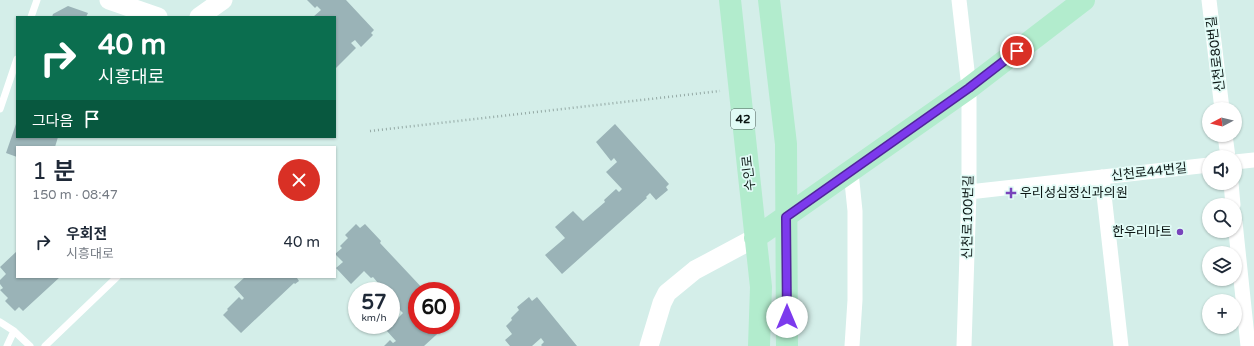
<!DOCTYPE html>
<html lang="ko">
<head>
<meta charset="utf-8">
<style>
	body { margin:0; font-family:"Varela Round","Noto Sans KR",sans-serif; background:#f6f6f7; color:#1f2937; height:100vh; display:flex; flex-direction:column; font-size:15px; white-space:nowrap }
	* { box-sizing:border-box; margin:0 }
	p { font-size:13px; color:#747a83 }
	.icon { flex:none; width:22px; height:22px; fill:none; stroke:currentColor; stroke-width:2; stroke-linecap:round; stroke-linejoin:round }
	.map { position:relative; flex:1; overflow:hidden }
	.sheet { position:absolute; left:16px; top:146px; width:320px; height:132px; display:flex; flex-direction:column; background:#fff; border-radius:0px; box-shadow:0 1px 3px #0004 }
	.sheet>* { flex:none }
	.top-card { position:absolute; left:16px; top:16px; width:320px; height:122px; border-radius:0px; box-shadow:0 1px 3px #0004; background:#0b6e4f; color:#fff; overflow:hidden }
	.needle { width:26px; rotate:263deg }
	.controls { position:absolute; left:1202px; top:102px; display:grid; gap:8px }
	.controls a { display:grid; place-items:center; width:40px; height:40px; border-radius:50%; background:#fff; box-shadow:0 1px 3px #0004; font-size:20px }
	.speed { position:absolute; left:348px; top:282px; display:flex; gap:8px; font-size:20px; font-weight:700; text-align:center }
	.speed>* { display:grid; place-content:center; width:52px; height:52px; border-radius:50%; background:#fff; box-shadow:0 1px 3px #0004; line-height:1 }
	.speed small { font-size:10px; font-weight:400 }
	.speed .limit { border:6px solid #d22; background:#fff; color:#111 }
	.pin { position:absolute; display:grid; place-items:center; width:34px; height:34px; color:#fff; margin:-17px; border:2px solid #fff; border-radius:50%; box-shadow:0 1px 4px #0007 }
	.me { position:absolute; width:44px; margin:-22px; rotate:0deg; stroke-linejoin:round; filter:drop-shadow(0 0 3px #0008) }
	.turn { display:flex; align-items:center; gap:14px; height:84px; padding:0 16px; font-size:18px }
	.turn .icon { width:52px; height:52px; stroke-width:2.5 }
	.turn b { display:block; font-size:28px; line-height:34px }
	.then { display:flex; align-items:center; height:38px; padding:0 16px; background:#0003; gap:8px; font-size:15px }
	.round { display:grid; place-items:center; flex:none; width:42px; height:42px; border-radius:21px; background:#f6f6f7 }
	.head { display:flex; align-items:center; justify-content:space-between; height:68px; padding:0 16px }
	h1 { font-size:24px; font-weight:600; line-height:30px }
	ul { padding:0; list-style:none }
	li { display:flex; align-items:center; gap:12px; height:56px; padding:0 16px }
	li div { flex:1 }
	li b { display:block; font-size:15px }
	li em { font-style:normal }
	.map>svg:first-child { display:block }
	.building { fill:#9ab3b7 }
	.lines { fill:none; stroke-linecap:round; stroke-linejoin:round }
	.path { stroke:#94a9a5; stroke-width:2.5; stroke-dasharray:1 3; stroke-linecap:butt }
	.service { stroke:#fff; stroke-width:7 }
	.minor { stroke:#fff; stroke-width:15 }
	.tertiary { stroke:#fff; stroke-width:19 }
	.primary { stroke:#b2eccd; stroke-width:22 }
	.route-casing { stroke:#51269a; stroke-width:10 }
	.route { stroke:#7c3aed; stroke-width:7 }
	.poi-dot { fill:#7844bb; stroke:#e1fbf6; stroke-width:1.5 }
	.labels { text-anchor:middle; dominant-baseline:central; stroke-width:3.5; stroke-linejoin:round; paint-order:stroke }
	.shield { fill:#e1fbf6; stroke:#4b5a57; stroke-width:1 }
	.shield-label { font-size:12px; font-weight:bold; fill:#0b1513 }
	.street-label { font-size:13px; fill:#0b1513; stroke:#e1fbf6 }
	.poi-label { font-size:13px; fill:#0b1513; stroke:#e1fbf6; text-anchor:start }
</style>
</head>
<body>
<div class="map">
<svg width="1254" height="346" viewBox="0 0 1254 346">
	<rect width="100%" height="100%" fill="#d4eee9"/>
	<!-- building -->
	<path class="building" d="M307,0H346L374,30L371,33L373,35L361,47L355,40L351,43L356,48L335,69V17H313L321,10L317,6L315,8Z
		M68,6L88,13L86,17H52L53,14Z
		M17,121V137H58L55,147H17V157L6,153Z
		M615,124L669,184L666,187L668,190L656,200L650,193L646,197L647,198L562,274L545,255L565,238L555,227L573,211L583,221L605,202L604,200L616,189L619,192L622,189L606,172L617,162L614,158L611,161L596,142Z
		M356,224L360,228L365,224L381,241L380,243L425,291H417V325H449L447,327L446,326L424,346H384L390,340L393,343L396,341L386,330L403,313L397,307L399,305L394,300L392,301L391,300V291H383L376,284L378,283L373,277L371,278L364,271L351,284L336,268L343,262L335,254L342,248L340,246L348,238L345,235Z
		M17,251V277H60L23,311L19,307L15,311L5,301L8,298L0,290L3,288L0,284V280L6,274L0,267Z
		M245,277H298L297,278L299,281L295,284L294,283L241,333L223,315L228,310L227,309L239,297L242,300L244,298L234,287Z
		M529,297L532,301L537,297L577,346H542L541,345L544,342L541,338L532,346H510L505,340L512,334L506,326L512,320L511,318L519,310L517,307Z"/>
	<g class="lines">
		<!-- path -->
		<path class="path" d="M370,131L720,91"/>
		<!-- service -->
		<path class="service" d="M31,17L37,0
			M0,109L17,59
			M0,322L14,331L30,346
			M7,346L14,331
			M45,346L117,277"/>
		<!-- minor -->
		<path class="minor" d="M959,0L969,88V192L964,346
			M1209,0L1222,109
			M1225,135L1228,157
			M1235,162L1254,160
			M851,172L855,211V300L852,346
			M1102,177L1121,346
			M1231,183L1233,205
			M969,192L1209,165
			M1235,222L1248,346"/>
		<!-- tertiary -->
		<path class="tertiary" d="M109,0L158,17
			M199,17L223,0
			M649,346L662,303L667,293L695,270L755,238"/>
		<!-- primary -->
		<path class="primary" d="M730,0L761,287L759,346
			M769,0L786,144L787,346
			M755,238L969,88L1084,0"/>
	</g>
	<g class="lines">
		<!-- route casing -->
		<g class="route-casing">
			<path id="route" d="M787,317L786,217L969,88L1017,51"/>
		</g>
		<!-- route -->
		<use href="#route" class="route"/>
	</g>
	<!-- markers -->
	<g class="poi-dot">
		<path d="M1009 187h4v4h4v4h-4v4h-4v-4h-4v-4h4z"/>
		<circle cx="1180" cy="232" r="4"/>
	</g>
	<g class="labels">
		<!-- shield labels -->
		<rect class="shield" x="731" y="109" width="24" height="20" rx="3"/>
		<g class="shield-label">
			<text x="743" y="119">42</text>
		</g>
		<!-- street labels -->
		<g class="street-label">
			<text transform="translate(1216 54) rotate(-97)">신천로80번길</text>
			<text transform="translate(1149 172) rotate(-6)">신천로44번길</text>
			<text transform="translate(749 173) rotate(-96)">수인로</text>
			<text transform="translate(968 217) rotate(-89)">신천로100번길</text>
		</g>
		<!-- poi labels -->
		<g class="poi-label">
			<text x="1020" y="193">우리성심정신과의원</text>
			<text x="1172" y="232" text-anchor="end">한우리마트</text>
		</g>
	</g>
</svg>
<div class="controls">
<a><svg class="needle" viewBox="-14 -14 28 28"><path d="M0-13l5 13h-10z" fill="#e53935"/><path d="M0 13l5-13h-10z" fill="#747a83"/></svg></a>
<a><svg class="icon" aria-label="sound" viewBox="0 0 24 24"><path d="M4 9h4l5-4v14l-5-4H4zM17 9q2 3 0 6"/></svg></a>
<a><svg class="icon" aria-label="search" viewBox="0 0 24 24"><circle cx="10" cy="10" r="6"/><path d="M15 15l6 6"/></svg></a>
<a><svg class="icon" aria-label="layers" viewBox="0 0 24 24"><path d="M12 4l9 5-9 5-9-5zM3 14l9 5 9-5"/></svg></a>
<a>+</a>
</div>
<div class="speed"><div>57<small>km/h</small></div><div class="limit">60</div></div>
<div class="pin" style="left:1017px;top:51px;background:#d93025"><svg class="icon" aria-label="arrive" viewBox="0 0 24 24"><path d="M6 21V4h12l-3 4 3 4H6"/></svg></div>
<svg class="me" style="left:787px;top:317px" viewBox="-20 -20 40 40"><circle r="19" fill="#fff"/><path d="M0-13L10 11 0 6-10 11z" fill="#7c3aed"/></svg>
<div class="top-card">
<div class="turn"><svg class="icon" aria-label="right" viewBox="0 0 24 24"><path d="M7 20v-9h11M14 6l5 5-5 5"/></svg><div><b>40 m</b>시흥대로</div></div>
<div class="then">그다음<svg class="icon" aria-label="arrive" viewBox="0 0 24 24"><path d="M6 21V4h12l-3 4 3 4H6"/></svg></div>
</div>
<section class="sheet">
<div class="head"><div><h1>1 분</h1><p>150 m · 08:47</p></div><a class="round" style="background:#d93025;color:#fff"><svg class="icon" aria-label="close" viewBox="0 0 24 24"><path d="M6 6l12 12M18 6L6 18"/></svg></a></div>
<ul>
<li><svg class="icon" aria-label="right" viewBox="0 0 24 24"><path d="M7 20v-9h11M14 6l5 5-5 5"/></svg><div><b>우회전</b><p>시흥대로</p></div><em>40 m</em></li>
</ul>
</section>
</div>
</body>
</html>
